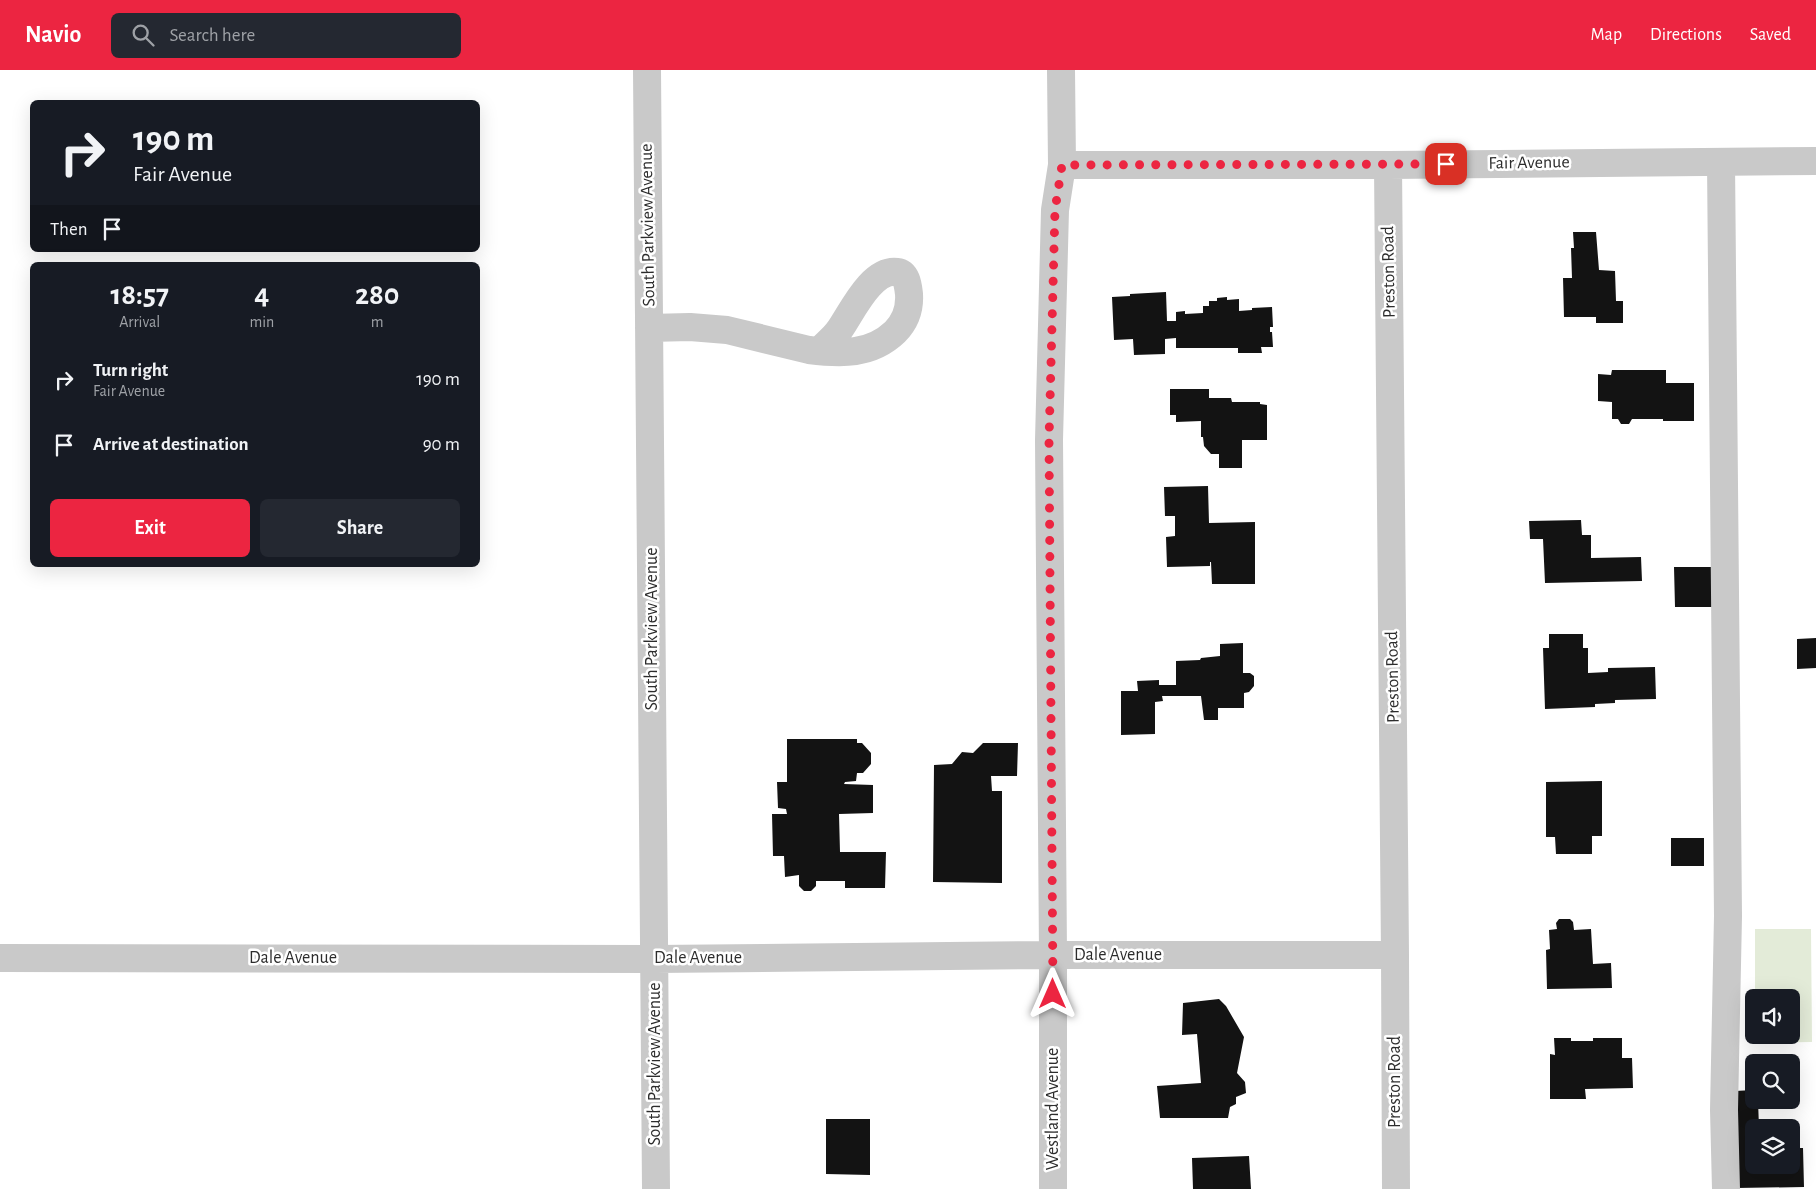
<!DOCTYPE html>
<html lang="en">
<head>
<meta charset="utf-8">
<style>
	body { margin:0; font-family:"Alegreya Sans",sans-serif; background:#242831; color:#f1f3f6; height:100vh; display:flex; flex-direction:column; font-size:19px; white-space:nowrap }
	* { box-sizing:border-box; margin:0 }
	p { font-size:16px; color:#9ea1a6 }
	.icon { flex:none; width:28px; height:28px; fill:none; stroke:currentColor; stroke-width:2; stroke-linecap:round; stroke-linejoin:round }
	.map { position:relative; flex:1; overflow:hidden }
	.drawer { position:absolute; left:30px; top:192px; width:450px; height:305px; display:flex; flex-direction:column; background:#171b24; border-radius:8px; box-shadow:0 5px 20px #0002 }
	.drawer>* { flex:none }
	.top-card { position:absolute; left:30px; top:30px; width:450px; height:152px; border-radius:8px; box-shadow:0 5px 20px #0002; background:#171b24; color:#f1f3f6; overflow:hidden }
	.tools { position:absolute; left:1745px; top:919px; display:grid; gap:10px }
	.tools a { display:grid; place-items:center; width:55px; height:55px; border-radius:8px; background:#171b24; box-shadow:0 5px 20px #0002; font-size:25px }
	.pin { position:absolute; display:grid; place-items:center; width:42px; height:42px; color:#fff; margin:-21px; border-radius:10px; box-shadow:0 2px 8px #0006 }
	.me { position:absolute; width:55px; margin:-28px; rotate:0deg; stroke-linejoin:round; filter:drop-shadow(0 0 4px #0008) }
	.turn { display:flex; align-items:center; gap:18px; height:105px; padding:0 20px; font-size:22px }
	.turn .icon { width:65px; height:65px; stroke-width:2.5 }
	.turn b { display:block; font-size:35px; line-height:42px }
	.then { display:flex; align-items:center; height:48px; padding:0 20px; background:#0003; gap:10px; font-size:19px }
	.eta { display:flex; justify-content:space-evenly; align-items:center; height:85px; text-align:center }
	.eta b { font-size:30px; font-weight:600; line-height:35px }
	.action { display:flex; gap:10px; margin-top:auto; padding:10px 20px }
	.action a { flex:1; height:58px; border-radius:8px; background:#ec2541; color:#fff; font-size:20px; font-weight:600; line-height:58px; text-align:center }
	.action a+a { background:#242831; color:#f1f3f6 }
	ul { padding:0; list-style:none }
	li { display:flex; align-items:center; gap:15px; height:65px; padding:0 20px }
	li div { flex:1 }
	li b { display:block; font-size:19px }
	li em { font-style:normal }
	header { display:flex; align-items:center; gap:30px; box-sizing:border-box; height:70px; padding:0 25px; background:#ec2541; color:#fff }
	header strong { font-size:24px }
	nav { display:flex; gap:28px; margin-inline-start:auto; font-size:18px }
	.search { width:350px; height:45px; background:#242831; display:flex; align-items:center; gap:12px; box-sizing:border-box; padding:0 18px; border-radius:8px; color:#9ea1a6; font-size:19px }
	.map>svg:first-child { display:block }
	.green { fill:#e3ebd8 }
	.building { fill:#131313 }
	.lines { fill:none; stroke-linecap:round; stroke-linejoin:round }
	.minor { stroke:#c9c9c9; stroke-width:28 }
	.route { stroke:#ec2541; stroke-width:9; stroke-dasharray:0 16.2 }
	.labels { text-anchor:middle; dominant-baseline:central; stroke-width:5; stroke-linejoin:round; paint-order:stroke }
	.street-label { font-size:18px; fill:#2c2c2c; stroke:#fff }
</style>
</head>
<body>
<header>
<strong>Navio</strong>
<div class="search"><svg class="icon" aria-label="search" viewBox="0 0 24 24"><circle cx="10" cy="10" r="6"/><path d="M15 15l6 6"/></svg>Search here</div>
<nav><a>Map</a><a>Directions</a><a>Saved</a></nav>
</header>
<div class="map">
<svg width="1816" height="1119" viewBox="0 0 1816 1119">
	<rect width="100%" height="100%" fill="#fff"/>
	<!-- green -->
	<path class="green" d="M1755,859H1811L1812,972L1756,973V965H1791V928L1755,927Z"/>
	<!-- building -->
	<path class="building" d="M1573,162H1596L1599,200L1615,201L1616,231H1623V253H1596V247H1564L1563,208H1572L1571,178H1574Z
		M1166,222L1167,251H1176V242L1185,241V244L1203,243V236H1209V231H1217V228L1227,227V230L1239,229V241L1252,240V238L1272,237L1273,257H1270V262H1272L1273,277H1261L1262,283H1238V278H1176V268L1165,269V284L1134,285L1133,269L1114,270L1112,227L1130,226V224Z
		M1612,300H1666V313H1694V351H1663V349H1632L1629,354H1621L1618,349H1612V332L1598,331V304L1611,305Z
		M1170,319H1209V328H1231L1232,332H1260V334L1267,335V370H1242V398H1219V384H1211L1204,376L1203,367H1201V351L1176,352V345H1170Z
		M1208,416L1209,453L1255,452V514H1212L1211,492H1210V496L1167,497L1166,467L1175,466V446H1165L1164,417Z
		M1581,450L1582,465H1591V488L1641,487L1642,511L1545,513L1543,469H1530L1529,451Z
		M1674,497H1713V537H1675Z
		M1549,564H1583V578H1588V603L1608,602V598L1655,597L1656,629L1615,630V633L1595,634V637L1545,639L1543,578H1549Z
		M1816,568V598L1797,599V569Z
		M1243,573V603H1250L1254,606V616L1249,622L1244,623V638H1218V650H1204L1201,626H1162L1163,631L1155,632V664L1121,665V621H1138L1137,611L1159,610V615H1176V591L1200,590L1201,588L1220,586V574Z
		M787,669H857V673H862L871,683V694L863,703H857L856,711L845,712L844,714L873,715V743L839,744L840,782H886L885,818H845V811H816V816L811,821H804L799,816V805L785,807L784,786H773L772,744H787L786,739L778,738L777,712H787Z
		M983,673H1018L1017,706H991L992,721H1002V813L933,812L934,695L952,694L962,682L973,683Z
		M1602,711V766H1592V784H1556L1555,767H1546V712Z
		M1671,768H1704V796H1671Z
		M1559,849H1570L1573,852L1574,860L1591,859L1593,894L1611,893L1612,918L1547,919L1546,880L1550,879L1549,860L1557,859L1556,853Z
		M1219,929L1226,936L1244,967L1237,1003L1245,1012L1246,1023L1236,1027V1034L1230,1037L1228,1048H1160L1157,1016L1201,1013L1197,964L1182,965L1183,933Z
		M1554,968H1571V971H1593V968H1622V988H1632L1633,1018L1585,1019L1586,1029H1550V984L1555,985Z
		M1754,1020V1030H1758L1759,1058H1754V1095H1791V1078H1803L1804,1117L1736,1118L1735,1021Z
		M826,1049H870V1105L826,1104Z
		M1249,1086L1251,1119H1193L1192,1088Z"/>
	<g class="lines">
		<!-- minor -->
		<path class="minor" d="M647,0L656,1119
			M1721,92L1728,846L1724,1040L1726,1119
			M1062,95H1388L1816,91
			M1388,95L1395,885L1396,1119
			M649,258L690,257L727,260L809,280C841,284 871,285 895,262C906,251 910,239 909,224C908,216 907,203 897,202C871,199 852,242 840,259C835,267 826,274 819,281
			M0,888L655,889L1053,885H1395
			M1053,1119V885L1049,370L1055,140L1062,95L1061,0"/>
	</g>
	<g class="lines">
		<!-- route -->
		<path class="route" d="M1053,924L1049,370L1055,140L1062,95L1446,94"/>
	</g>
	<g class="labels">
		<!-- street labels -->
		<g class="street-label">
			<text transform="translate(1529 93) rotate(-1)">Fair Avenue</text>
			<text transform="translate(648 155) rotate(-91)">South Parkview Avenue</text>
			<text transform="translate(1389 202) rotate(-91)">Preston Road</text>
			<text transform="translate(652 559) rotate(-90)">South Parkview Avenue</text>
			<text transform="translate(1393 607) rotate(-91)">Preston Road</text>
			<text x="1118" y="885">Dale Avenue</text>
			<text x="293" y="888">Dale Avenue</text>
			<text x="698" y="888">Dale Avenue</text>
			<text transform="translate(655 994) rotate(-90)">South Parkview Avenue</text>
			<text transform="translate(1395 1012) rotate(-90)">Preston Road</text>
			<text transform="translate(1053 1039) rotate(-90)">Westland Avenue</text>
		</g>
	</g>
</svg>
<div class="tools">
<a><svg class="icon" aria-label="sound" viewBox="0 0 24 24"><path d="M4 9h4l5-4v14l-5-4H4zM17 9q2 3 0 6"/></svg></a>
<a><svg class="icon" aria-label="search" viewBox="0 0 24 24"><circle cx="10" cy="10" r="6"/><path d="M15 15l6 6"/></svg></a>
<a><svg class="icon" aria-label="layers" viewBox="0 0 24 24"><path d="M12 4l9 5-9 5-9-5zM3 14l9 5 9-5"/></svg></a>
</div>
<div class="pin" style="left:1446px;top:94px;background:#d93025"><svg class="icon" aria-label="arrive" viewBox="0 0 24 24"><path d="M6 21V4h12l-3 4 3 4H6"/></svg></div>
<svg class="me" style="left:1053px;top:924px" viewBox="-20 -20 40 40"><path d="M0-17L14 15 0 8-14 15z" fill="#ec2541" stroke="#fff" stroke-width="4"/></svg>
<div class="top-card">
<div class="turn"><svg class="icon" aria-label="right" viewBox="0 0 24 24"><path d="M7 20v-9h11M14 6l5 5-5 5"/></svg><div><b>190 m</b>Fair Avenue</div></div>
<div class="then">Then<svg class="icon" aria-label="arrive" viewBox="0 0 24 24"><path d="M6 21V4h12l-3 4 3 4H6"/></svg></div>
</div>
<section class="drawer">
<div class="eta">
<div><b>18:57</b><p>Arrival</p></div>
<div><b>4</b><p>min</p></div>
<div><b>280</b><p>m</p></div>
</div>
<ul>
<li><svg class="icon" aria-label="right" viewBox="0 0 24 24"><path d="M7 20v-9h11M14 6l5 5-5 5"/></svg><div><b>Turn right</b><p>Fair Avenue</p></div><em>190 m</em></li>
<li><svg class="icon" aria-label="arrive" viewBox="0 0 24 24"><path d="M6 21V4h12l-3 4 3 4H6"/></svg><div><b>Arrive at destination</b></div><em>90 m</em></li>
</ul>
<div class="action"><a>Exit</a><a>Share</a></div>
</section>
</div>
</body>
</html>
